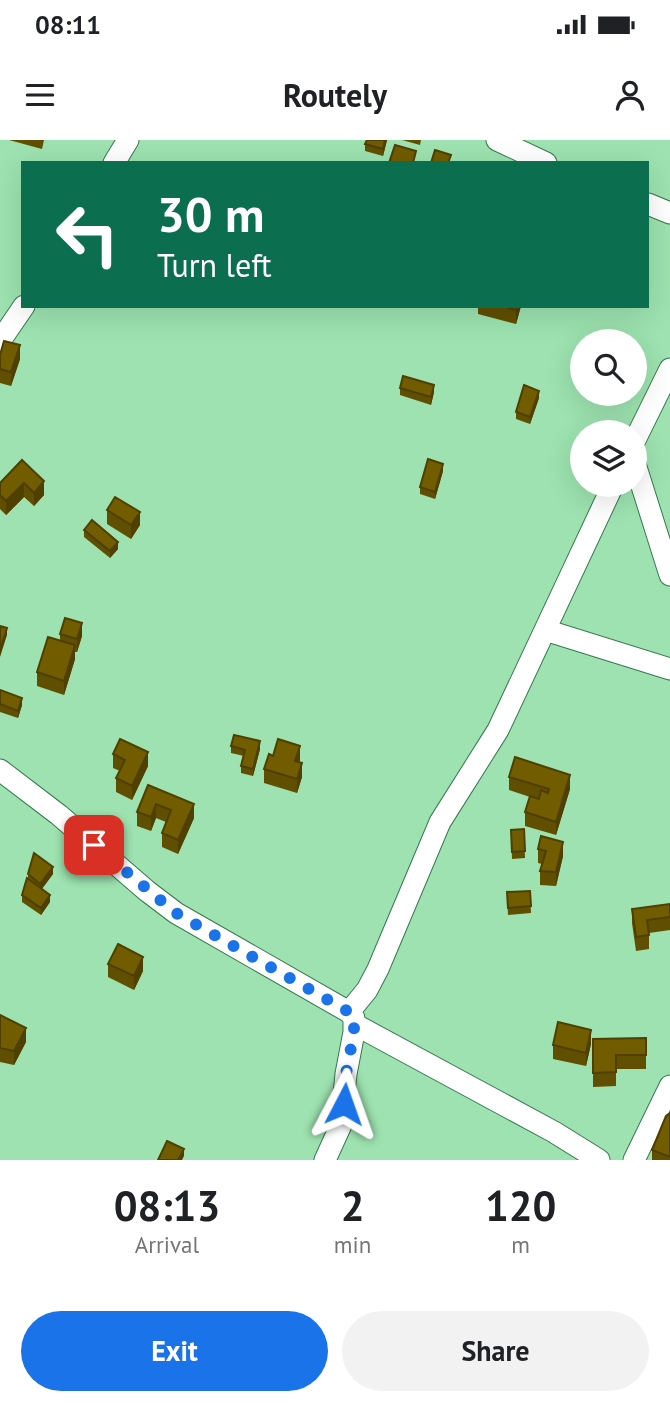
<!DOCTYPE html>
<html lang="en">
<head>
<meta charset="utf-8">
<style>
	body { margin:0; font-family:"PT Sans",sans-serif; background:#f2f2f2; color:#202124; height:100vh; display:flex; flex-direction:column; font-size:26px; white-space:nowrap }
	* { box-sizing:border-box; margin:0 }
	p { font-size:23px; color:#757577 }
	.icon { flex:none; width:38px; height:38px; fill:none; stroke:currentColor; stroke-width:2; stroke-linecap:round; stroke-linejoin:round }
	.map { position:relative; height:1020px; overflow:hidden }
	.details { display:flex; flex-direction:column; background:#fff; flex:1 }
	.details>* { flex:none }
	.guide { position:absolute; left:21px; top:21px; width:628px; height:147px; border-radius:0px; box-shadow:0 7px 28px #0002; background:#0b6e4f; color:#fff; overflow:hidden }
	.fabs { position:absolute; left:570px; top:189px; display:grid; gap:14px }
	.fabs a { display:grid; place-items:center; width:77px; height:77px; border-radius:50%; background:#fff; box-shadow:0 7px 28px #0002; font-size:35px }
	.pin { position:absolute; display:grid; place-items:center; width:60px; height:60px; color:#fff; margin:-30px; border-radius:14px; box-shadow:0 4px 10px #0006 }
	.me { position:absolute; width:77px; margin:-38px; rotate:4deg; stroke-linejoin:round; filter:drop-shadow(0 0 5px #0008) }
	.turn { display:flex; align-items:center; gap:24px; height:147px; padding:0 21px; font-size:32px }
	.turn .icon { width:91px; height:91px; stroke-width:2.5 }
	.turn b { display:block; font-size:49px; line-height:60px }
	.eta { display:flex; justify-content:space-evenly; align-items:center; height:119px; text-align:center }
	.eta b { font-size:42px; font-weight:700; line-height:49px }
	.cta { display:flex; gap:14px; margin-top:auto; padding:14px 21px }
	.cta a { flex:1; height:80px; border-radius:42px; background:#1a73e8; color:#fff; font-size:28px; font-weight:700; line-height:80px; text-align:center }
	.cta a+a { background:#f2f2f2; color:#202124 }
	.status { display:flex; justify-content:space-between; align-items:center; height:49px; padding:0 35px; background:#fff; direction:ltr }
	.status svg { height:19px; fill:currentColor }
	header { display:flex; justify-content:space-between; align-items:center; height:91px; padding:0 21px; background:#fff; font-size:32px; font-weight:700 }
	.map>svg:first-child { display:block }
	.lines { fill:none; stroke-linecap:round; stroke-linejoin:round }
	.minor-casing { stroke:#36794d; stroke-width:23 }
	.minor { stroke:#fff; stroke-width:21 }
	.wall { fill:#614f00 }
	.shaded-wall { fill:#4f4000 }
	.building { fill:#715c00; stroke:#4f4000; stroke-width:2 }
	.route { stroke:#1a73e8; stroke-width:12; stroke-dasharray:0 21.6 }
</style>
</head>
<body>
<div class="status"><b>08:11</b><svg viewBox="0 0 49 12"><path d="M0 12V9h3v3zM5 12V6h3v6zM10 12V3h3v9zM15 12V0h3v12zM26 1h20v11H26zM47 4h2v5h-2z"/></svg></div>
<header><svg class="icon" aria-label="menu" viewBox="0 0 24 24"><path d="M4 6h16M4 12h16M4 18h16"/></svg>Routely<svg class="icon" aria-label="person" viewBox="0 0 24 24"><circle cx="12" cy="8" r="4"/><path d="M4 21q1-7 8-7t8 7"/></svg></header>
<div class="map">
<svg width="670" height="1020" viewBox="0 0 670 1020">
	<rect width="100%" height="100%" fill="#9de2b0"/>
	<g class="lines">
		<!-- minor casing -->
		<g class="minor-casing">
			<path id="minor" d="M497,0L546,23
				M114,23L128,0
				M648,64L670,73
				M0,201L24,166
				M635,300L670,229
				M635,324L670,435
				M545,490L670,529
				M0,630L59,675L147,751L176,773L349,872L354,878V892L346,934L341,985L325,1020
				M349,872L367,850L378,829L440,682L498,590L613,345
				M354,884L554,992L599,1020
				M634,1020L670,946"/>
		</g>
		<!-- minor -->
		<use href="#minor" class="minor"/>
	</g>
	<!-- wall -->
	<path class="wall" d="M9,0H44L42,9Z
		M387,0L383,16L365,11V4Z
		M402,0H421L420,5Z
		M478,166H521L516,184L478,174Z
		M0,215L20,219L11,246L0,243Z
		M400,248L434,252L431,265L400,255Z
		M539,258L530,284L516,279V272Z
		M443,331L435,359L420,354V347Z
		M44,341V355L34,366L24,357L6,375L0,369V343Z
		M107,370L140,385L131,399L107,384Z
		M84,390L118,409L110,418L84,397Z
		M60,494L82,496L77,512H75V519L64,555L37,546V532L60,500Z
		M0,550L22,565L18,578L0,572Z
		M231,606L260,609L253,636L241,633V626L244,616L231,613Z
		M113,614L148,626L132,660L116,652V638L120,631L113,628Z
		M273,616L300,620L299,622L302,637L297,653L264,643V629Z
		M509,637L570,649L556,695L525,686V672L530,657L509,650Z
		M148,645L194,678L178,714L162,707V693L166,682L156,678L151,691L137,686V672Z
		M524,689L525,718L512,719L511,690Z
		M538,709L563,716L556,746L540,745V731L542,724L538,723Z
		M28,734H53L42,749L50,762L41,775L22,762V755L28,738Z
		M530,751L531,773L508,775L507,752Z
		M670,764V790L649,793V809L636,811L632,783V769Z
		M108,824L143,831L134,850L108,837Z
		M0,875L26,902L14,925L0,922Z
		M646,898V929H616V946L593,947V899Z
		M591,904L586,926L553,919V905Z
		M670,973V1020H652V1010Z"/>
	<!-- shaded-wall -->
	<path class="shaded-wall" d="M385,0H387L383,16V9Z
		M517,166H521L516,184V170Z
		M20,205V219L11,246V232Z
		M434,245V252L431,265V257Z
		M539,251V258L530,284V277Z
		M443,324V331L435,359V352Z
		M44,341V355L34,366V353Z
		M24,343V357L6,375V361Z
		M140,372V385L131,399V385Z
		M118,402V409L110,418V411Z
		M82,483V496L77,512V499Z
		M7,488V495L0,517V510Z
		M75,505V519L64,555V541Z
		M22,558V565L18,578V571Z
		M260,601V609L253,636V629Z
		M300,606V620L295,635V621Z
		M148,612V626L132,660V646Z
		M302,623V637L297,653V639Z
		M570,635V649L556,695V682Z
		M156,664V678L151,691V677Z
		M194,664V678L178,714V700Z
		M563,702V716L556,746V732Z
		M53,727V734L40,751V744Z
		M50,755V762L41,775V768Z
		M143,817V831L134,850V836Z
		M26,888V902L14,925V911Z
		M591,890V904L586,926V913Z
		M184,1009V1016L182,1020H178Z"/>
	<!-- building -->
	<path class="building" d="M367,0H385L383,9L365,4Z
		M395,5L416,11L413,23H389Z
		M435,10L451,15L448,23H431Z
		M502,166H517L516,170Z
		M4,201L20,205L11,232L0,229V215Z
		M403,236L434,245L431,257L400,248Z
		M524,245L539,251L530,277L516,272Z
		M428,319L443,324L435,352L420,347Z
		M22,320L44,341L34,353L24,343L6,361L0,355V343Z
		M115,357L140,372L131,385L107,370Z
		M92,380L118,402L110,411L84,390Z
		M65,478L82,483L77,499L60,494Z
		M0,486L7,488L0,510Z
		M48,497L75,505L64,541L37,532Z
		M0,550L22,558L18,571L0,564Z
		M234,595L260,601L253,629L241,626L245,610L231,606Z
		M120,599L148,612L132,646L116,638L125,620L113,614Z
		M278,599L300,606L295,621L302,623L297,639L264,629L269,614L273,616Z
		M515,617L570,635L556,682L525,672L530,656L539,659L541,650L548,653L549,649L509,637Z
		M148,645L194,664L178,700L162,693L171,670L156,664L151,677L137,672Z
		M524,689L525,711L512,712L511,690Z
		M541,696L563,702L556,732L540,731L546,711L538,709Z
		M34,713L53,727L40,744L28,734Z
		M27,738L50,755L41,768L22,755Z
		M530,751L531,766L508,768L507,752Z
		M670,764V777L647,780L649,795L636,797L632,769Z
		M118,804L143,817L134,836L108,824Z
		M0,875L26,888L14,911L0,908Z
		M558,882L591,890L586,913L553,905Z
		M646,898V915H616V932L593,933V899Z
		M670,973V1017L652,1010L666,976Z
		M167,1001L184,1009L178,1020H158Z"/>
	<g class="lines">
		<!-- route -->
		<path class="route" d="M94,705L176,773L349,872L354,878V892L346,934L344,964"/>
	</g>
</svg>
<div class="fabs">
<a><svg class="icon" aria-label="search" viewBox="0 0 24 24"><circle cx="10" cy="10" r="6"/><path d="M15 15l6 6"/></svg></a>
<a><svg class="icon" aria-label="layers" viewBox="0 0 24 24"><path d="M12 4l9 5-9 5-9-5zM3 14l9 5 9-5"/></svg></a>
</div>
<div class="pin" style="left:94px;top:705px;background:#d93025"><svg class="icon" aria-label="arrive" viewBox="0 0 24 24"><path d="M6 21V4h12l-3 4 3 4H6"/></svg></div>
<svg class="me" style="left:344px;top:964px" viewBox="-20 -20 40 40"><path d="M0-17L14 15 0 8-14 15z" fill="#1a73e8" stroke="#fff" stroke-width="4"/></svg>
<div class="guide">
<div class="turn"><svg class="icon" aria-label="left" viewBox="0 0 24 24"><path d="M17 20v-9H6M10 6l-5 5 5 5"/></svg><div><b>30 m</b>Turn left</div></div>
</div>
</div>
<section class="details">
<div class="eta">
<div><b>08:13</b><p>Arrival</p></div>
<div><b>2</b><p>min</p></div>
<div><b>120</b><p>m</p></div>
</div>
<div class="cta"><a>Exit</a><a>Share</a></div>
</section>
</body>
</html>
